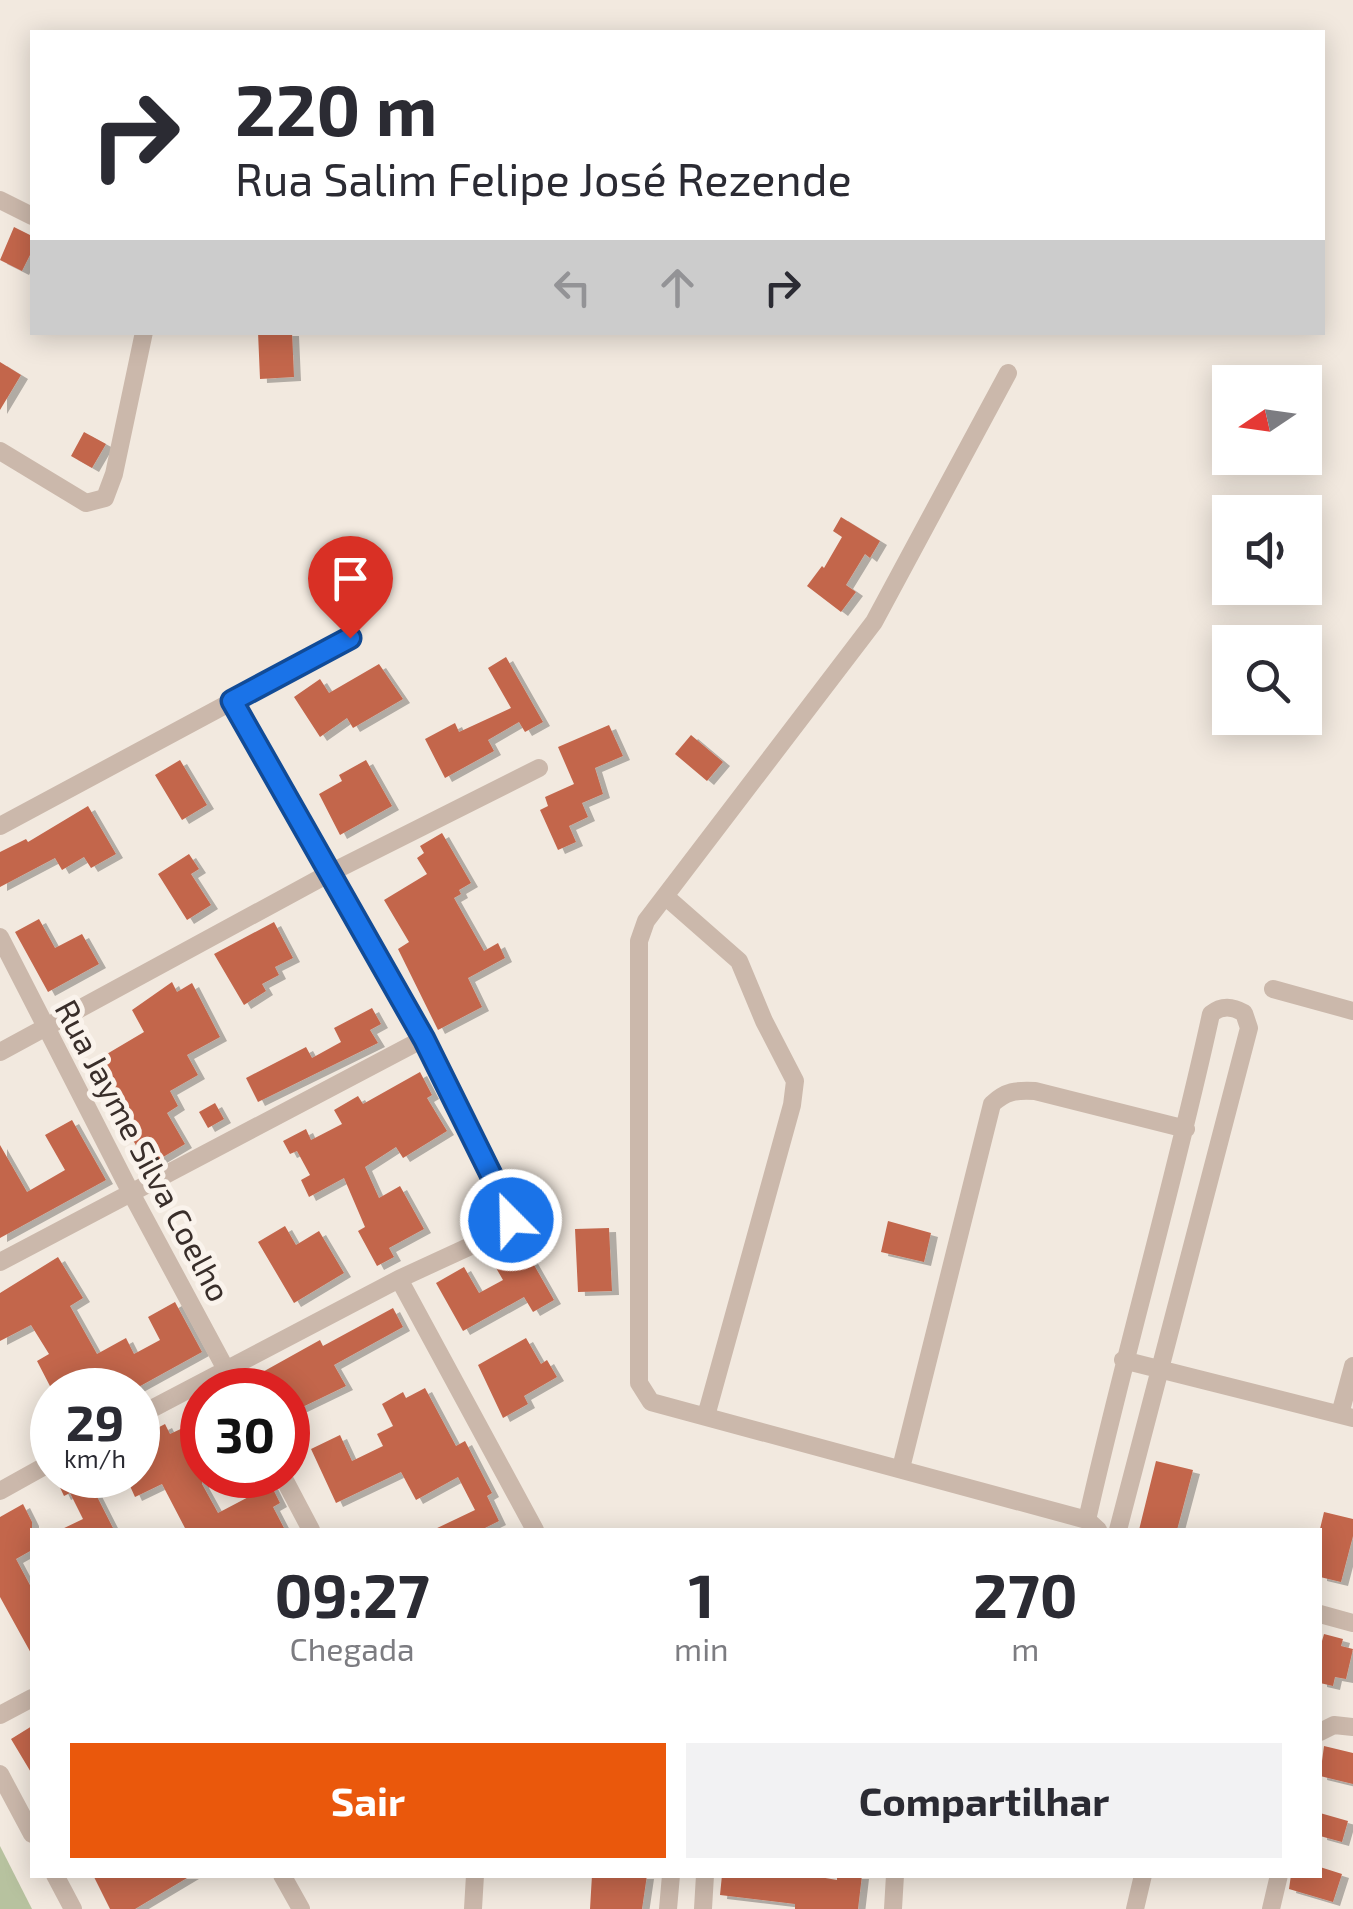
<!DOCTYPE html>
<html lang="pt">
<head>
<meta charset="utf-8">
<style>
	body { margin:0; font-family:"Exo 2",sans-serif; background:#f2f2f3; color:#2b2b33; height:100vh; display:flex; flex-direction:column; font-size:38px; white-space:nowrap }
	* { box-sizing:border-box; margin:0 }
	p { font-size:32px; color:#7c7c81 }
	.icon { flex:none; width:55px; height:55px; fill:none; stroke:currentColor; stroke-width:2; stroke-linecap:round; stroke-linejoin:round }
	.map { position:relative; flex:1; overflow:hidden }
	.sheet { position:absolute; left:30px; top:1528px; width:1292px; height:350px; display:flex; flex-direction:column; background:#fff; border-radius:0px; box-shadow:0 5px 25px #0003 }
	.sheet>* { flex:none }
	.top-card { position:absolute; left:30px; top:30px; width:1295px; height:305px; border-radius:0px; box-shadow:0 5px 25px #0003; background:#fff; color:#2b2b33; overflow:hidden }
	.needle { width:65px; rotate:257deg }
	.fabs { position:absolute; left:1212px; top:365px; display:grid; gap:20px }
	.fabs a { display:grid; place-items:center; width:110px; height:110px; border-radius:0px; background:#fff; box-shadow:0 5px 25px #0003; font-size:50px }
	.speed { position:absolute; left:30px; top:1368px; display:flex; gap:20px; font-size:50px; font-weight:700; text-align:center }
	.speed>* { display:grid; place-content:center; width:130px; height:130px; border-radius:50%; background:#fff; box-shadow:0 5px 25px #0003; line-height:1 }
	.speed small { font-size:25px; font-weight:400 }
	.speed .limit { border:15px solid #d22; background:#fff; color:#111 }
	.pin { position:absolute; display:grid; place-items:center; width:85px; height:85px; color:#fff; margin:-102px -42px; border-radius:50% 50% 50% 0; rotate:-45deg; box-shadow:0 0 10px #0007 }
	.pin .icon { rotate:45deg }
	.me { position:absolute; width:110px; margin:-55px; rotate:337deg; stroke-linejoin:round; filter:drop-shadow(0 0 8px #0008) }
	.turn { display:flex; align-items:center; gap:35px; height:210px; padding:0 40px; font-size:45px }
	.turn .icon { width:130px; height:130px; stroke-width:2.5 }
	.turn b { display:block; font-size:70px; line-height:85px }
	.lanes { display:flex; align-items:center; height:95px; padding:0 40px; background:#0003; justify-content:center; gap:50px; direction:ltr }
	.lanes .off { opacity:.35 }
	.eta { display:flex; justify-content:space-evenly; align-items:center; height:170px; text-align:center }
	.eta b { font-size:60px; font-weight:700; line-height:70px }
	.primary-button { display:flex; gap:20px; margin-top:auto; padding:20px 40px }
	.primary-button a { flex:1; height:115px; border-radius:0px; background:#ea580c; color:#fff; font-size:40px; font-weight:700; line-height:115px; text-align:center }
	.primary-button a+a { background:#f2f2f3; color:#2b2b33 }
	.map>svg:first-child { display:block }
	.green { fill:#b7c29f }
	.building { fill:#c3664c; filter:url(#shadow) }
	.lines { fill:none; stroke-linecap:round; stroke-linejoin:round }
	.minor { stroke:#cbb8ab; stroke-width:18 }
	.route-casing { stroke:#114b97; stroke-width:25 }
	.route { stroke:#1a73e8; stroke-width:18 }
	.labels { text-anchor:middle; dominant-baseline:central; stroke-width:10; stroke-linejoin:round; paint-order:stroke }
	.street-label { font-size:32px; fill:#392e2a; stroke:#faf3ec }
</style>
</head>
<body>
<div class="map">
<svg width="1353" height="1909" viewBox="0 0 1353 1909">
	<defs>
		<filter id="shadow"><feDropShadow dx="7" dy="4" stdDeviation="0" flood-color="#0004"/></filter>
	</defs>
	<rect width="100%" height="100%" fill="#f2e9df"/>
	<!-- green -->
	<path class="green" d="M0,1846L32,1909H0Z"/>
	<!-- building -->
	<path class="building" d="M14,227L32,236V251L22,271L0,260Z
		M258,332H292L294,377L260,379Z
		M0,362L21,375L0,410Z
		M84,432L106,444L92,468L71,456Z
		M841,517L880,541L870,558L865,554L846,585L856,592L841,612L807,586L822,566L824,568L842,537L833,531Z
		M506,657L543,722L525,732L519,722L488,740L494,751L445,778L425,739L455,723L459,732L511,708L488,668Z
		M379,664L403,699L353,728L347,718L320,737L294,697L320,679L329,693Z
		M609,725L623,756L595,768L603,794L582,803L588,817L569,826L576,842L558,850L540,810L548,806L545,797L574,784L558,747Z
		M691,735L723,762L707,781L675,754Z
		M180,760L207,805L182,820L155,775Z
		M366,760L392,806L340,835L319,794L342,781L339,775Z
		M88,806L116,854L91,868L84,857L62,870L55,858L0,887V852L26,839L28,842Z
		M442,833L471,883L459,890L461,894L454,898L484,951L498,943L505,958L468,978L482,1007L438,1030L398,949L409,942L384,900L427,874L417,858L424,853L420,846Z
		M189,854L199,869L191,874L211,905L187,920L158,874Z
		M39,919L55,948L82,934L99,964L48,992L15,932Z
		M274,922L293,958L275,967L279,975L262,984L266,991L244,1005L214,954Z
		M172,982L177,992L192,983L220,1037L187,1055L198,1075L170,1091L178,1106L167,1113L185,1144L148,1166L109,1099L115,1096L95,1061L144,1032L132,1010Z
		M372,1008L381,1024L370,1030L378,1043L258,1102L246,1078L306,1047L312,1058L341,1042L334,1028Z
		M420,1072L432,1095L427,1098L447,1131L403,1158L396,1147L365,1167L379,1198L400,1186L424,1229L389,1248L394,1257L377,1266L358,1231L365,1227L344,1178L309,1197L301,1180L310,1175L297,1151L290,1154L283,1141L306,1129L311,1140L342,1124L334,1110L358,1096L363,1104Z
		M215,1103L224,1119L208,1128L199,1112Z
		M72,1120L106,1180L0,1238V1145L27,1192L65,1170L45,1135Z
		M888,1221L931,1233L924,1262L881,1252Z
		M285,1226L296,1245L319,1231L344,1273L294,1303L258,1242Z
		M609,1228L612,1291L578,1292L575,1229Z
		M518,1237L554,1300L533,1312L524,1297L463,1331L436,1283L464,1267L479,1293L503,1280L488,1254Z
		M58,1257L83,1298L70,1306L97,1354L126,1338L134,1354L160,1340L148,1317L175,1302L202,1352L133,1390H52L37,1361L49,1354L31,1325L0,1341V1293Z
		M393,1308L403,1327L334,1365L346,1386L288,1414V1390H267L259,1374L320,1340L323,1346Z
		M526,1338L541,1364L547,1360L557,1377L524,1396L528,1404L503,1418L478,1365Z
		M425,1388L456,1446L465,1441L492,1493L487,1496L499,1521L481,1530H433L475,1510L458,1477L416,1500L401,1472L336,1503L311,1449L340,1435L352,1461L383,1446L377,1434L393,1426L382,1404L403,1392L406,1398Z
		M202,1419V1484L218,1513L271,1485L280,1503L273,1507L285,1530H186L162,1484L135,1497L125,1475H138V1438L165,1424L170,1434Z
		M1156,1461L1193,1470L1177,1530H1139Z
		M63,1475H86L114,1530H60L83,1519L70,1493L64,1496L56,1479Z
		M23,1504L32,1522V1550L16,1559L32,1589V1655L0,1597V1517Z
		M1324,1512L1353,1519V1536L1341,1582L1320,1577V1529Z
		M1324,1634L1343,1639L1341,1646L1353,1649L1346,1679L1335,1677L1333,1686L1320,1683V1648Z
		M32,1726V1774L11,1739Z
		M1324,1746L1353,1753V1784L1320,1776Z
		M1320,1813L1348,1821L1342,1842L1320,1836Z
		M1320,1867L1342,1874L1333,1902L1289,1889L1291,1875H1320Z
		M93,1875H192L135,1909H110Z
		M592,1875H647L642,1909H590Z
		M722,1875H808L837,1880V1875H862L858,1909H795V1904L720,1895Z"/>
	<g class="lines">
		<!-- minor -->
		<path class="minor" d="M0,200L32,216
			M1008,373L874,622L646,921L639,941V1383L651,1402L1087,1520L1098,1530
			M0,451L86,503L105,498L114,474L144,332
			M0,826L350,638
			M665,896L739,961L764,1021L795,1081L792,1105L706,1416
			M0,937L130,1191L237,1390
			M1273,989L1353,1011
			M0,1052L328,874L539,768
			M0,1262L423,1039
			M399,1279L535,1530
			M1123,1360L1353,1418
			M1340,1414L1353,1366
			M138,1416L399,1279L501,1232L511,1220V1213L423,1039L232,701
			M901,1468L992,1104C1006,1091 1016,1090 1035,1091L1186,1129
			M282,1475L311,1530
			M0,1491L52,1462
			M1087,1520C1125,1351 1174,1184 1211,1014C1222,1005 1232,1006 1244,1013L1249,1028L1118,1530
			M1320,1614L1353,1623
			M0,1715L32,1698
			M1320,1732L1334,1725L1353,1727
			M0,1774L32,1834
			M55,1875L73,1909
			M282,1875L301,1909
			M473,1909L475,1875
			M668,1909L671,1875
			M703,1909L705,1875
			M893,1909L895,1875
			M1135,1909L1143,1875
			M1271,1909L1279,1875"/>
	</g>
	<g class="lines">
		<!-- route casing -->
		<g class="route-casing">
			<path id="route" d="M350,638L232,701L424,1039L510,1213L511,1220"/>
		</g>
		<!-- route -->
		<use href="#route" class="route"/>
	</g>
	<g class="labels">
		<!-- street labels -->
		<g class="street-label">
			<text transform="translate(144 1150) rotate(62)">Rua Jayme Silva Coelho</text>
		</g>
	</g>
</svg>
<div class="fabs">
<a><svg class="needle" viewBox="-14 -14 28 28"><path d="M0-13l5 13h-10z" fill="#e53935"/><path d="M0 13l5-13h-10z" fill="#7c7c81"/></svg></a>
<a><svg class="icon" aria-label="sound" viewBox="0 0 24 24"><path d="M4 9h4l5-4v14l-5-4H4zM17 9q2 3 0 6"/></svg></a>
<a><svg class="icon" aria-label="search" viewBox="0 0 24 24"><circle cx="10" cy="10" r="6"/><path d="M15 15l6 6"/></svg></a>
</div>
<div class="speed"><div>29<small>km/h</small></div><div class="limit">30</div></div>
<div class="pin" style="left:350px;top:638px;background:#d93025"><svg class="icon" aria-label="arrive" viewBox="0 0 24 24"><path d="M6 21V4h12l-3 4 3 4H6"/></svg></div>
<svg class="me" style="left:511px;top:1220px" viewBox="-20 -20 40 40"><circle r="17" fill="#1a73e8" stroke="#fff" stroke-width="3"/><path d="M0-11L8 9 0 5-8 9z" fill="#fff"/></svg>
<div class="top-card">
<div class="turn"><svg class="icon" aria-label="right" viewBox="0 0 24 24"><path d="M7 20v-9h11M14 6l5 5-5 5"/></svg><div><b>220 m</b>Rua Salim Felipe José Rezende</div></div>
<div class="lanes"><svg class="icon off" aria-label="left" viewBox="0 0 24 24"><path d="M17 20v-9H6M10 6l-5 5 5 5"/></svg><svg class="icon off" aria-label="ahead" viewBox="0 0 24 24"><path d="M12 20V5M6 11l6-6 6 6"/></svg><svg class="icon" aria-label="right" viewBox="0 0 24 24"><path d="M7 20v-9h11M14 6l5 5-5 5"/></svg></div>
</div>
<section class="sheet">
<div class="eta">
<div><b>09:27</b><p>Chegada</p></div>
<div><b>1</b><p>min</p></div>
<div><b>270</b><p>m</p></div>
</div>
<div class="primary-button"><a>Sair</a><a>Compartilhar</a></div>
</section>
</div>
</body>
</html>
